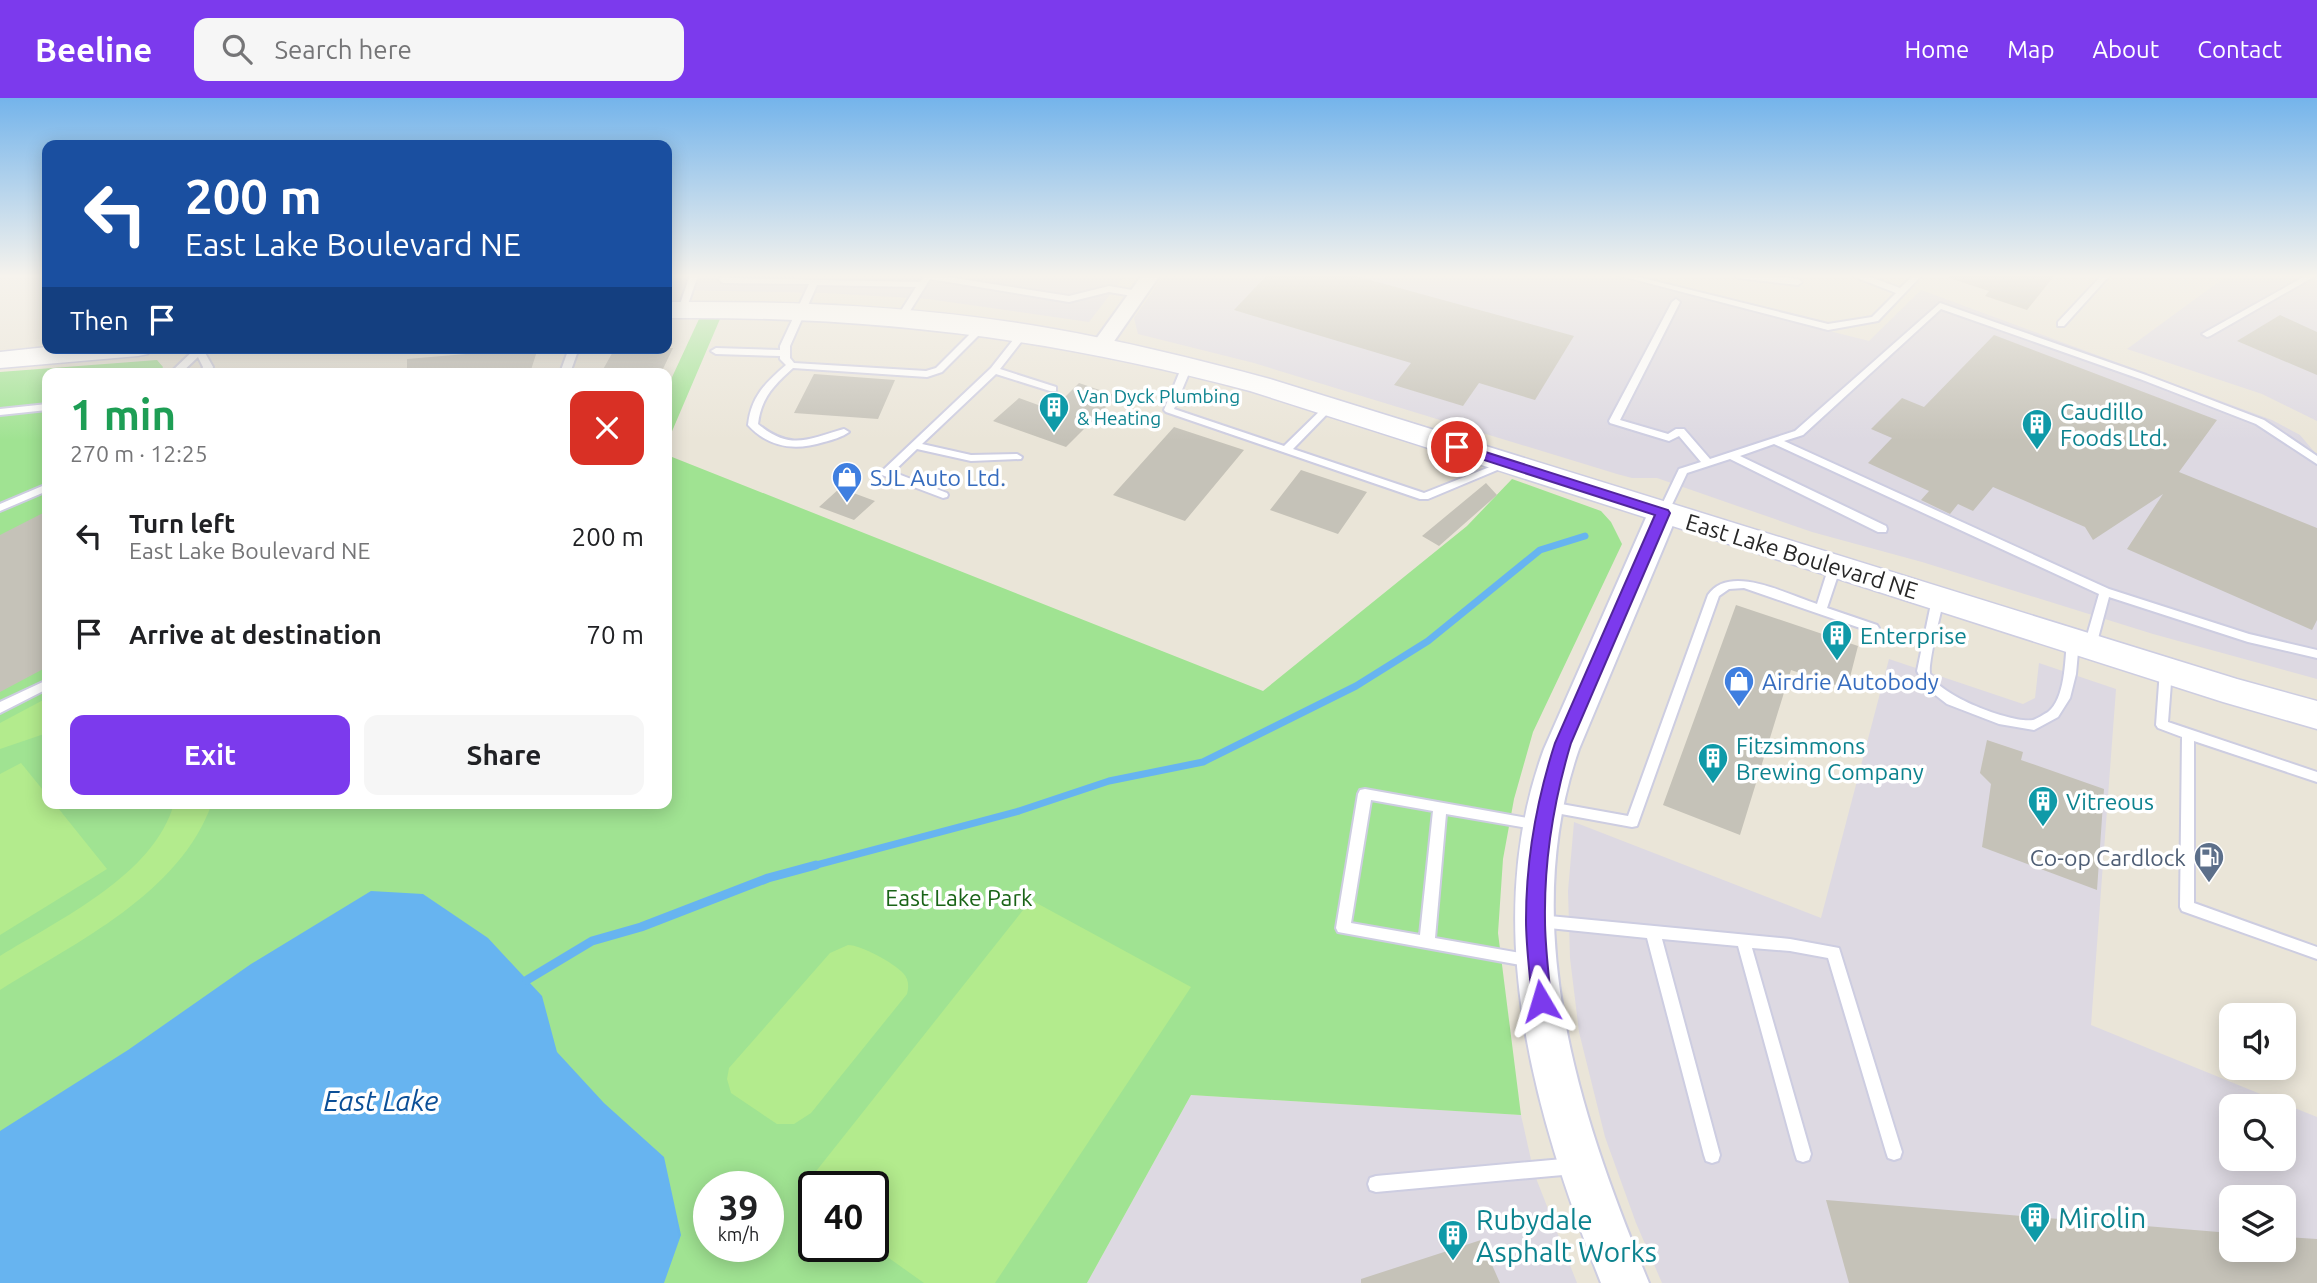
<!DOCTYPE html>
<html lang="en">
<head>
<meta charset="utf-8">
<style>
	body { margin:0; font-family:Ubuntu,sans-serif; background:#f6f6f6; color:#202124; height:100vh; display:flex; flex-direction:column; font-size:26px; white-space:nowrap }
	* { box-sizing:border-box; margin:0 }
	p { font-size:23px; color:#757577 }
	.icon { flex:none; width:38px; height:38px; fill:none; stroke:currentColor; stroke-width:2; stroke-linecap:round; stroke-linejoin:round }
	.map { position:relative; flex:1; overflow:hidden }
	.side { position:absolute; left:42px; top:270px; width:630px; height:441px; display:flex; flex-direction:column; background:#fff; border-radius:14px; box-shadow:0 4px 18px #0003 }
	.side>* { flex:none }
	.banner { position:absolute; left:42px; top:42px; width:630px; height:214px; border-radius:14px; box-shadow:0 4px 18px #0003; background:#1a4fa0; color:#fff; overflow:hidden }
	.fabs { position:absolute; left:2219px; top:905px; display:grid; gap:14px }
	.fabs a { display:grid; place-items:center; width:77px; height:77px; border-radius:14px; background:#fff; box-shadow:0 4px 18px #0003; font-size:35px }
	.speed { position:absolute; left:693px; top:1073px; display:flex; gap:14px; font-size:35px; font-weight:700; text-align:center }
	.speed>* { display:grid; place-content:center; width:91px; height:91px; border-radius:50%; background:#fff; box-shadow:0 4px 18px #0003; line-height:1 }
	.speed small { font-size:18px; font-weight:400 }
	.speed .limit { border:4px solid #111; border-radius:10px; background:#fff; color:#111 }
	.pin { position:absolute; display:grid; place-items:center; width:60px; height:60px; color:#fff; margin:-30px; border:4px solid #fff; border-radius:50%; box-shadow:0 2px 7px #0007 }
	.me { position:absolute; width:77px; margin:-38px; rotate:353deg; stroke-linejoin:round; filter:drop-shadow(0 0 5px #0008) }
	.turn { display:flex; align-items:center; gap:24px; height:147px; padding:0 28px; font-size:32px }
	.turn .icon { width:91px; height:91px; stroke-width:2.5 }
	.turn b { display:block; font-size:49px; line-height:60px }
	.then { display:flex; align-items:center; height:66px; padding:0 28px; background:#0003; gap:14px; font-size:26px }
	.round { display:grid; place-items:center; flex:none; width:74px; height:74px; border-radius:14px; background:#f6f6f6 }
	.headline { display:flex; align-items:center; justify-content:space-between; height:119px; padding:0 28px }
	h1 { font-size:42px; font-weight:600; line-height:52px; color:#1e9e55 }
	.action { display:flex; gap:14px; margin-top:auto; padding:14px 28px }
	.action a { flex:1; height:80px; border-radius:14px; background:#7c3aed; color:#fff; font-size:28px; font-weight:600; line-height:80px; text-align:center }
	.action a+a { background:#f6f6f6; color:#202124 }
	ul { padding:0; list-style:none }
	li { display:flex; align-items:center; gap:21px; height:98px; padding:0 28px }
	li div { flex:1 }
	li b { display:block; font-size:26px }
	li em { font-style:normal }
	header { display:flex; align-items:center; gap:42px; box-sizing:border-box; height:98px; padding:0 35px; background:#7c3aed; color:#fff }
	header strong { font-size:33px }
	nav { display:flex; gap:38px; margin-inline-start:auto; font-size:24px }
	.search { width:490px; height:63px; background:#f6f6f6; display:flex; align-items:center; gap:18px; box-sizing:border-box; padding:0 24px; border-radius:14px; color:#757577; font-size:26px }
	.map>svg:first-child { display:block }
	.industrial { fill:#ddd9e2; fill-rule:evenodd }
	.green { fill:#a0e392; fill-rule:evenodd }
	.pitch { fill:#b3eb8d }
	.water { fill:#67b4f0 }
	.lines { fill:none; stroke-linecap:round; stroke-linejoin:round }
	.stream-far2 { stroke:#67b4f0; stroke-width:5 }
	.stream-far1 { stroke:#67b4f0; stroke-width:7 }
	.stream { stroke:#67b4f0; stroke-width:9 }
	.building { fill:#c5c2b8 }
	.service-casing { stroke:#cdcde1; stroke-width:4 }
	.minor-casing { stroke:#cdcde1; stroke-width:4 }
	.tertiary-casing { stroke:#cdcde1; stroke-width:4 }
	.secondary-casing { stroke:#cdcde1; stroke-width:3 }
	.service { fill:#fff; fill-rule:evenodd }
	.minor { fill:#fff; fill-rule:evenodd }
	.tertiary { fill:#fff; fill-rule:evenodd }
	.secondary { fill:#fff; fill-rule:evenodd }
	.route { fill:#7c3aed; stroke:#51269a; stroke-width:2 }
	.labels { text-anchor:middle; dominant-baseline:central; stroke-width:7; stroke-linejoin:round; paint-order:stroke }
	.far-culture-label { font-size:19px; fill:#0d838f; stroke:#fff; text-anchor:start }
	.culture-label { font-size:23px; fill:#0d838f; stroke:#fff; text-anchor:start }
	.shop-label { font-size:23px; fill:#366cbe; stroke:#fff; text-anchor:start }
	.street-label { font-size:23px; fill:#272727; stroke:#fff }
	.service-label { font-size:23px; fill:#4e5e75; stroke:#fff; text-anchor:end }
	.park-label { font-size:23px; fill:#1a6417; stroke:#fff }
	.near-water-label { font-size:28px; font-style:italic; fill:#0b4f97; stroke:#fff }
	.near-culture-label { font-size:28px; fill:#0d838f; stroke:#fff; text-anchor:start }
</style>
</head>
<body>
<header>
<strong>Beeline</strong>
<div class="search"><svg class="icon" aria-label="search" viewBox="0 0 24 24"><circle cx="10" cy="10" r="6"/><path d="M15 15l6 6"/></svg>Search here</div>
<nav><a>Home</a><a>Map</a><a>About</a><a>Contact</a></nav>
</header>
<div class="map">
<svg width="2317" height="1185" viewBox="0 0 2317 1185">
	<rect width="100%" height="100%" fill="#eae5d8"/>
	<!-- industrial -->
	<path class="industrial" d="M667,177H1125L1089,224L928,201L825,195L667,192Z
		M1164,177H1607L1869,243L1921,192L2272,322L2300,337L2317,357V581L2153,536L1922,464L1812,434L1657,380H1632L1617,376L1254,265L1138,236L1134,220Z
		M2228,177H2317V323L2262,296L2127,251Z
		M1889,561L2023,606L2035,600L2039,565L2116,591L2091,927L2317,1019V1185H1662L1636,1125L1605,1039L1579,934L1570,860L1568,793L1574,724L1821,820ZM2231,1008H2284V1060H2231ZM2231,1099H2284V1152H2231Z
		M1191,997L1521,1017L1534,1075L1577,1185H1087Z"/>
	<!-- green -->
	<path class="green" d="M699,221H720L667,345V290Z
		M157,262L163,269L160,275H47V705H667V357L1263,593L1467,428L1512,381L1601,413L1611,424L1622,446L1533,634L1514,701L1503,761L1498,835L1521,1017L1191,997L1087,1185H0V274ZM709,1088H768V1148H709ZM814,1088H873V1148H814Z"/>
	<!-- pitch -->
	<path class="pitch" d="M47,600V635L0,651V625Z
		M21,665L47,697V705H54L107,771L0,837V676Z
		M174,705H212C180,796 76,844 0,892V858C58,822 155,777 174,705Z
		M1031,802L1191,889L995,1185H924L872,1148L873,1088H814V1107L798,1096Z
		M848,847C861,847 894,865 903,875C909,881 909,889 907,896L811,1015L794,1026H777L731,995L727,981L729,970L830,855Z"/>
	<!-- water -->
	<path class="water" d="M371,793L423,796L488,840L542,898L557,954L604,1005L664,1059L681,1137L664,1185H0V1033L128,952L251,866Z"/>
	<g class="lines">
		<!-- stream-far2 -->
		<path class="stream-far2" d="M1582,439L1585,438"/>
		<!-- stream-far1 -->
		<path class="stream-far1" d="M809,769L1019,713L1109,683L1203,664L1356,588L1428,543L1540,452L1585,438"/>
		<!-- stream -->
		<path class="stream" d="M527,882L592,843L641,829L768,780L816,767"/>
	</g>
	<!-- building -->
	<path class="building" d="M1267,177H1352L1574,238L1535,302L1479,285L1463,308L1394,287L1411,265L1234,212Z
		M1950,177H2055L2027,212L1985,198L1989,193L1949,180Z
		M2280,217L2317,234V277L2237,243Z
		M1994,237L2217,322L2179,374L2317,430V522L2312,532L2127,451L2163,396L2093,442L2085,429L1993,389L1973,413L1958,406L1950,416L1921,402L1929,393L1868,365L1892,340L1871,331L1902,300L1924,309Z
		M538,250L530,275H407V261Z
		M615,250H673L661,275H601Z
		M814,276L895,282L878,321L794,315Z
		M1079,285L1117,298L1066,349L993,323L1019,300L1052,312Z
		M1174,329L1244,352L1185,423L1113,397Z
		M1301,372L1367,394L1338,436L1270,412Z
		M1486,385L1497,397L1439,448L1422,438Z
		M840,390L875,403L854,422L819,409Z
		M47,413V569L0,594V437Z
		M1736,507L1858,548L1847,591L1791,572L1740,737L1663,707Z
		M1987,642L2023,654L2021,662L2104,691L2097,792L1982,749L1991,686L1980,675Z
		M1826,1102L2231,1135V1152H2284V1139L2317,1141V1185H1849Z
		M1481,1142L1500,1185H1361V1181Z"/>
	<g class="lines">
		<!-- service casing -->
		<g class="service-casing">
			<path id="service" d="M690,177H698L686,212L682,215L678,212Z
				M722,177H730L729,180L920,184L925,177H935L1069,198L1109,188L1138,193L1142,196L1138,199L1109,194L1069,204L930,181L905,221L902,222L897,219L916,189L817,187L790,248V260L794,265L926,273L936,270L980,226L983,225L988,228L942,274L927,279L793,270C774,287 761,300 758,326C791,353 808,341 844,331L849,334C842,339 832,342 824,344C795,353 769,350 748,327C751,299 765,285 786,267L780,261V258L716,256L711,253L716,250L780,252V248L809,186L723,185L719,182Z
				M1617,177H1630L1828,226L1872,219L1896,195L1855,179L1854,177H1865L1900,190L1914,177H1922L1878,223L1828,232Z
				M1734,177H1757L1798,181L1802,184L1798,187L1738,180Z
				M2102,177H2110L2064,228H2058V224Z
				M2307,177H2317L2210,238L2207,239L2202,236Z
				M1676,201L1680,204L1620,322L1668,336L1676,331H1684L1710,361L1795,333L1940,205L2146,277L2264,322L2317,358V366L2256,326L2140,281L1941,211L1803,337L1784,343L2109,491L2249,536L2317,552V560L2248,544L2109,499L2096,548L2094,551H2086L2084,548L2099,496L1774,346L1740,358L1886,428L1887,431L1886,434H1878L1730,361L1687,375L1667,417H1659L1658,415L1679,371L1701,364L1679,338L1669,343L1610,325L1609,323L1672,204Z
				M1024,231L1029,234L1000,271L1056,289V293H1050L996,276L922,346L971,357L1017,356L1022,359L1021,361L971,363L917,351L893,374L947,395L948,397L947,399L943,400L882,377V373L991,270L1021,232Z
				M196,250H206L204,253L213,269L211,275H201L203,269L198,259L181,275H170Z
				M569,250H579L570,275H560Z
				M1187,265L1192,268L1174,311L1284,348L1326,307H1332V311L1293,351L1424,395L1505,363H1513L1514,365L1428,401H1420L1166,314L1164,312L1182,268Z
				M47,306V312L0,317V311Z
				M47,386V393L0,413V406Z
				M1835,464L1841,468L1827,510L1877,527L1879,530L1877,533H1869L1744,490L1729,491L1719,498L1637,728L1632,729L1545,713L1543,709L1545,705L1550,704L1628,718L1708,497C1730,465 1788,497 1817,506L1829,468Z
				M1938,497L1944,501C1941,513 1928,566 1930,575C1936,597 2013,626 2033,622C2037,621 2044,616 2048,614C2065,601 2065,563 2067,543L2073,539L2077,540L2079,543L2076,576L2070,600L2058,619L2034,632L1999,626L1947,606L1925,589L1917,573L1932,501Z
				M2166,568L2172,572L2168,624L2317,674V684L2194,643V805L2317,849V861L2182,813L2180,809L2182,639L2158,630L2156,627L2160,572Z
				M47,582V591L0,615V604Z
				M1365,691L1544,723L1546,727L1544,731L1539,732L1446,716L1435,840L1531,857L1536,858L1538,863L1536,868L1531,869L1338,834L1336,830L1358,696L1360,692ZM1371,702L1433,713L1420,837L1351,825Z
				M1539,817L1790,841L1839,850L1902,1054L1900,1060L1894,1062L1888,1060L1886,1054L1828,860L1790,853L1752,850L1811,1056L1809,1062L1803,1064L1797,1062L1795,1056L1738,848L1662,841L1720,1057L1718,1063L1712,1065L1706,1063L1704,1057L1647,840L1539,829L1534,827L1532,823L1534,819Z
				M1574,1060L1580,1062L1582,1068L1580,1074L1574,1076L1376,1094L1370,1092L1368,1086L1370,1080L1376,1078Z"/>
		</g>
		<!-- minor casing -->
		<g class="minor-casing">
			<path id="minor" d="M1142,177H1160L1108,252H1094L1091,248Z"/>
		</g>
		<!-- tertiary casing -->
		<g class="tertiary-casing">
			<path id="tertiary" d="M1663,406L1673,408L1678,415L1579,651C1517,830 1580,1019 1649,1185H1601C1535,1018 1479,828 1544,651L1648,415L1653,408Z"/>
		</g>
		<!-- secondary casing -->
		<g class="secondary-casing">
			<path id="secondary" d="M667,204C794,203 922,208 1048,230C1123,243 1196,261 1270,281L2237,581L2317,603V631L2223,604L1250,293C1051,240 873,218 667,220Z
				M47,249V250H152L148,256L138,258L0,270V254Z"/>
		</g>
		<!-- service -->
		<use href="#service" class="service"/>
		<!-- minor -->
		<use href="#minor" class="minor"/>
		<!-- tertiary -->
		<use href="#tertiary" class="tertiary"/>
		<!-- secondary -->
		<use href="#secondary" class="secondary"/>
	</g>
	<!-- sky -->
	<linearGradient id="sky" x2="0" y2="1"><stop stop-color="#74b4eb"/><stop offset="0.52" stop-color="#f6f3ed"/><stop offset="1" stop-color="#f6f3ed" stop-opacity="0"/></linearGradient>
	<rect width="2317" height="342" fill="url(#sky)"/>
	<!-- route -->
	<path class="route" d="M1457,345L1668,412L1670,415L1571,645C1554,702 1544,762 1545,822C1545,849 1549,876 1551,903L1548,909L1541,912L1535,909L1532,903C1530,876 1526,849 1526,822C1526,762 1537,701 1555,645L1655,417L1453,352L1451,349Z"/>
	<!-- icons -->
	<defs>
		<g id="building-pin" transform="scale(1.575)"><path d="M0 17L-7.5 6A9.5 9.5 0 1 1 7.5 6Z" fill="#0f9aa8" stroke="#fff"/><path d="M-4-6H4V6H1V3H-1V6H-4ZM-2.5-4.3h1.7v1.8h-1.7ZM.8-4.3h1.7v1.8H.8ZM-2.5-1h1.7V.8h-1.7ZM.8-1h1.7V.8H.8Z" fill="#fff"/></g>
		<g id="shop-pin" transform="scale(1.575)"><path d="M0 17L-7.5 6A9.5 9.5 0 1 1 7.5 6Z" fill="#3f7fe0" stroke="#fff"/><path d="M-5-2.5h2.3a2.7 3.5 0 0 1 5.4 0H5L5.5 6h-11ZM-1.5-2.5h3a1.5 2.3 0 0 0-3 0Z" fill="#fff"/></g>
		<g id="fuel-pin" transform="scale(1.575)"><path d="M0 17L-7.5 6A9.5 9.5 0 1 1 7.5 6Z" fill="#5c6f8a" stroke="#fff"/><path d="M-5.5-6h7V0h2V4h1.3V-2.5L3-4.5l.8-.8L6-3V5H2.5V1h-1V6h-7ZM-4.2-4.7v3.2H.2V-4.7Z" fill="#fff"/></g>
	</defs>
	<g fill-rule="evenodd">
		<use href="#building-pin" x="1054" y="309"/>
		<use href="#building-pin" x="2037" y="326"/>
		<use href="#shop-pin" x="847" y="379"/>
		<use href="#building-pin" x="1837" y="537"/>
		<use href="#shop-pin" x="1739" y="583"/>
		<use href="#building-pin" x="1713" y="660"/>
		<use href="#building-pin" x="2043" y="703"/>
		<use href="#fuel-pin" x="2209" y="759"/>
		<use href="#building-pin" x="2035" y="1119"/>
		<use href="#building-pin" x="1453" y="1137"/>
	</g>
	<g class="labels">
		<!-- far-culture labels -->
		<g class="far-culture-label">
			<text x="1077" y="298">Van Dyck Plumbing<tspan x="1077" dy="22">&amp; Heating</tspan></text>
		</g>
		<!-- culture labels -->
		<g class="culture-label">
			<text x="2060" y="313">Caudillo<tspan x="2060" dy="26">Foods Ltd.</tspan></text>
			<text x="1860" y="537">Enterprise</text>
			<text x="1736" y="647">Fitzsimmons<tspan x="1736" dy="26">Brewing Company</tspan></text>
			<text x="2066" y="703">Vitreous</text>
		</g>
		<!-- shop labels -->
		<g class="shop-label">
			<text x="870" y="379">SJL Auto Ltd.</text>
			<text x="1762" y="583">Airdrie Autobody</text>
		</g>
		<!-- street labels -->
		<g class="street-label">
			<text transform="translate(1802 458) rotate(17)">East Lake Boulevard NE</text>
		</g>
		<!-- service labels -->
		<g class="service-label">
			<text x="2186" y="759">Co-op Cardlock</text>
		</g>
		<!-- park labels -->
		<g class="park-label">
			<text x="959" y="799">East Lake Park</text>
		</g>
		<!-- near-water labels -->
		<g class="near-water-label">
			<text x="381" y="1002">East Lake</text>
		</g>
		<!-- near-culture labels -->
		<g class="near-culture-label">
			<text x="2058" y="1119">Mirolin</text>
			<text x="1476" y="1121">Rubydale<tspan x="1476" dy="32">Asphalt Works</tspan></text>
		</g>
	</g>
</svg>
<div class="fabs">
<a><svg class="icon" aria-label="sound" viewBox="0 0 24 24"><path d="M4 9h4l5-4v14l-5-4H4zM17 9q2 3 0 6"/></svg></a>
<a><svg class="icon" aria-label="search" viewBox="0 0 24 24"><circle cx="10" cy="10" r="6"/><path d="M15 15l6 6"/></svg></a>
<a><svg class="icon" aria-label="layers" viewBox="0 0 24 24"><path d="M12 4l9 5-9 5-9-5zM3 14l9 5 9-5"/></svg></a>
</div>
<div class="speed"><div>39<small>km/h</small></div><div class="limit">40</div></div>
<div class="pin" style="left:1457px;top:349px;background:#d93025"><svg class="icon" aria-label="arrive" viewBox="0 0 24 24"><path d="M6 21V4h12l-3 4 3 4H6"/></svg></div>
<svg class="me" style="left:1541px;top:903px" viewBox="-20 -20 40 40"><path d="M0-17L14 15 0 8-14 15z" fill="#7c3aed" stroke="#fff" stroke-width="4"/></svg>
<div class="banner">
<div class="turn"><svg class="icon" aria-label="left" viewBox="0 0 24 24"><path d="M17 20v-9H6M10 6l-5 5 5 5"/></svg><div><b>200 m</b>East Lake Boulevard NE</div></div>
<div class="then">Then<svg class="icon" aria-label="arrive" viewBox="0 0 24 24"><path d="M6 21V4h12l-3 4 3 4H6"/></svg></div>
</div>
<section class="side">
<div class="headline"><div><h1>1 min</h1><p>270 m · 12:25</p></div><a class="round" style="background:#d93025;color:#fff"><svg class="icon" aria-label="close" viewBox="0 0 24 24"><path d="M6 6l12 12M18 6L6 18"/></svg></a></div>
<ul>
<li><svg class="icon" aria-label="left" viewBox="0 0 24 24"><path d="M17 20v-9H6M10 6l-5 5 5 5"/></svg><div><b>Turn left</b><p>East Lake Boulevard NE</p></div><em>200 m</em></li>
<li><svg class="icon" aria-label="arrive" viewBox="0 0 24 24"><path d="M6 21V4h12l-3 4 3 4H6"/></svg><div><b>Arrive at destination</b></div><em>70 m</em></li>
</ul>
<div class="action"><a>Exit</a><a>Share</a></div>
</section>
</div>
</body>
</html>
